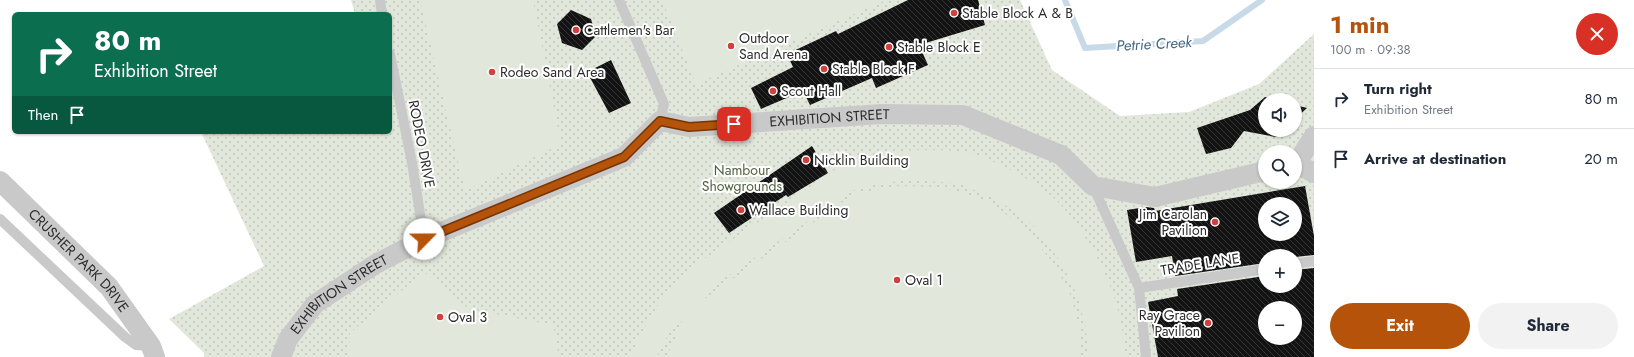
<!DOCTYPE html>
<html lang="en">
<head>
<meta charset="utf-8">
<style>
	body { margin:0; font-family:Jost,sans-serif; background:#f2f2f3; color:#1f2937; height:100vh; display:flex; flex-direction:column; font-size:15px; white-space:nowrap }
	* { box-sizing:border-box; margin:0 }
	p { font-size:13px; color:#747a83 }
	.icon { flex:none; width:22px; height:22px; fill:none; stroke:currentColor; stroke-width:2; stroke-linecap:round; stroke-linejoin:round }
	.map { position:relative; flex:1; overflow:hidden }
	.sheet { display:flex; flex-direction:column; background:#fff; width:320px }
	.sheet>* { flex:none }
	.banner { position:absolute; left:12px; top:12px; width:380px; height:122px; border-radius:6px; box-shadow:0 1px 3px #0004; background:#0b6e4f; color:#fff; overflow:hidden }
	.tools { position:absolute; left:1258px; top:93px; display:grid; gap:8px }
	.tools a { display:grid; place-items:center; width:44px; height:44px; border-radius:50%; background:#fff; box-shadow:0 1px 3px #0004; font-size:20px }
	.pin { position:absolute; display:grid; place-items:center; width:34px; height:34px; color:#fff; margin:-17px; border-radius:8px; box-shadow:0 2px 6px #0006 }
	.me { position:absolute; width:44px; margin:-22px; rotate:67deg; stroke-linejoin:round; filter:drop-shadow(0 0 3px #0008) }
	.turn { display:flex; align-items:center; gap:14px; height:84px; padding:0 16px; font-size:18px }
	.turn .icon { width:52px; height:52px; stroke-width:2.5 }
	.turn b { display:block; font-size:28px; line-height:34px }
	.then { display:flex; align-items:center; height:38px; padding:0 16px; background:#0003; gap:8px; font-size:15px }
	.round { display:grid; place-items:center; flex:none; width:42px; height:42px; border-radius:21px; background:#f2f2f3 }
	.summary { display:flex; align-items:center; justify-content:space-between; height:68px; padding:0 16px }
	h1 { font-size:24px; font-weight:700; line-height:30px; color:#b45309 }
	.button { display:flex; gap:8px; margin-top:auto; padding:8px 16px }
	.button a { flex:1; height:46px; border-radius:24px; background:#b45309; color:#fff; font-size:16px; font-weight:700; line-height:46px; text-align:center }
	.button a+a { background:#f2f2f3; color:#1f2937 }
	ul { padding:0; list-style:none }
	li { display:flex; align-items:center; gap:12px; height:60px; padding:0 16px; border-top:1px solid #e0e1e3 }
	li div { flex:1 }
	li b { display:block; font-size:15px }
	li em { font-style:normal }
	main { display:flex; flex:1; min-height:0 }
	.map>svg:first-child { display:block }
	.grass { fill:url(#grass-dots); fill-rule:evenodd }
	.garden { fill:#e1e8db }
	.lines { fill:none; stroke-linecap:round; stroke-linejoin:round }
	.stream { stroke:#c8d9e7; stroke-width:6 }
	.building { fill:url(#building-back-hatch); fill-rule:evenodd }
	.service { stroke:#c9c9c9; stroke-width:10 }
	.minor { stroke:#c9c9c9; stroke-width:20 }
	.route-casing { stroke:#753606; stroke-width:10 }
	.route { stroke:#b45309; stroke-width:7 }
	.poi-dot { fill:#d23f3f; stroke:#fff; stroke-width:1.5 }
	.labels { text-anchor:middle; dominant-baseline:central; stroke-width:4; stroke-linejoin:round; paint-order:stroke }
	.poi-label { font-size:14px; fill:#2c2c2c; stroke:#fff; text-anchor:start }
	.street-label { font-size:14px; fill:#2c2c2c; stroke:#fff }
	.park-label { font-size:14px; fill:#4d623e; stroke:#fff }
	.water-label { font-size:15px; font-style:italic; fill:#436785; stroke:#fff }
</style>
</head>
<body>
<main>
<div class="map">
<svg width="1314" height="357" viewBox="0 0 1314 357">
	<defs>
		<pattern id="grass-dots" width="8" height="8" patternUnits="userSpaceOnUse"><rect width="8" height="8" fill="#e1e8db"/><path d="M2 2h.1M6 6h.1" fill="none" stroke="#c1c7bc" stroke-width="1.8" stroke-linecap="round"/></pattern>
		<pattern id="building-back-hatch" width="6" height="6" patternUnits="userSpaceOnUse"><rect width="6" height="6" fill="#131313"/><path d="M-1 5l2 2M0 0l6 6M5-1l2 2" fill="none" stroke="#363636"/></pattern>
	</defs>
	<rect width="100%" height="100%" fill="#fff"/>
	<!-- grass -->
	<path class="grass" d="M351,0H1020L1052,70L1120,116L1189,112L1259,84L1314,34V357H204V353L169,319L264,266L201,132H390V14H355ZM1265,100H1295V130H1265ZM1265,152H1295V182H1265ZM1265,204H1295V234H1265ZM1265,256H1295V286H1265ZM1265,308H1295V338H1265Z"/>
	<!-- garden -->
	<path class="garden" d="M420,0H533L561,144L465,191Z
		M662,0H886L696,84Z
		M914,150C931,151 952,149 969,153C994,159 1041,184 1059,203C1093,240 1127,305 1123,357H1088L1086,328L1077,295L1061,262L1032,224L996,199L957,183L909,180L876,184L852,191L716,284C692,303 669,327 657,357H631L638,339L656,308L681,278L704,259L845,163L875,155Z
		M895,186L942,187L990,202L1024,228L1055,265L1071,296L1079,327L1080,357H667L682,321L700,302L854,194Z
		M424,272L469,309L553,325L559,357H349L350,333Z"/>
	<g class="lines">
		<!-- stream -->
		<path class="stream" d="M1065,0L1085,48L1203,41L1262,0"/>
	</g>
	<!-- building -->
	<path class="building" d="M908,0H978L985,25L919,45L928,65L876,88L872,78L810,105L803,91L761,109L751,88L793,67L787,54L836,31L838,34Z
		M571,10L591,19L596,36L582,50L562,43L557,24Z
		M611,60L631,103L609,113L587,72Z
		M1265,97L1275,100H1265V130H1283L1276,137L1244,131L1231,148L1206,154L1197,128L1250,110Z
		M1295,105L1307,108L1295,119Z
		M812,146L828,173L788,197L786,195L729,233L714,213Z
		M1305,186L1314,236V255L1295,257V256H1265V263L1175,276L1172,256L1136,262L1127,210L1146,207L1154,208L1155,211ZM1265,204H1295V234H1265Z
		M1314,268V357H1158L1148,302L1178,296L1177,289L1265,276V286H1295V270ZM1265,308H1295V338H1265Z"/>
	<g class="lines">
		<!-- service -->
		<path class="service" d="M380,0L382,14
			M619,0L664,104L660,121
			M390,54L412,163L424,239
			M1093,186L1139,288L1146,357
			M0,219L125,337L136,345L151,346
			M1295,264L1314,261
			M1139,288L1265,269"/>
		<!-- minor -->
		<g class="minor">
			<path d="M1296,164L1314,136"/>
			<path d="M1296,164L1314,173"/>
			<path id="s1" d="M0,181L109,287L151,346L155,357"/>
			<path id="s2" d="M281,357L288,339L315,304L374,265L424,239L624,157L660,121L689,127L882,114L963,115L1061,155L1093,186L1155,197L1265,171"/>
		</g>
	</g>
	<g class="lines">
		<!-- route casing -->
		<g class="route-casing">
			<path id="route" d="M424,239L624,157L660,121L689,127L734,124"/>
		</g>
		<!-- route -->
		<use href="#route" class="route"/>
	</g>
	<!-- markers -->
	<g class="poi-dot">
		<circle cx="954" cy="13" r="4"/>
		<circle cx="576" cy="30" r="4"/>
		<circle cx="731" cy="46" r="4"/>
		<circle cx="889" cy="47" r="4"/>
		<circle cx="824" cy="69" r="4"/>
		<circle cx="492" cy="72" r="4"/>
		<circle cx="773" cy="91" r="4"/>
		<circle cx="806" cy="160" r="4"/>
		<circle cx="741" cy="210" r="4"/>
		<circle cx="1215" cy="222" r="4"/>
		<circle cx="897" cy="280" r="4"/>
		<circle cx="440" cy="317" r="4"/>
		<circle cx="1208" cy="323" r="4"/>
	</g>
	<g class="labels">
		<!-- poi labels -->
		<g class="poi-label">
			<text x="962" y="13">Stable Block A &amp; B</text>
			<text x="584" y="30">Cattlemen's Bar</text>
			<text x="739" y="38">Outdoor<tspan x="739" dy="16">Sand Arena</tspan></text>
			<text x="897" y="47">Stable Block E</text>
			<text x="832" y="69">Stable Block F</text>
			<text x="500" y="72">Rodeo Sand Area</text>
			<text x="781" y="91">Scout Hall</text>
			<text x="814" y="160">Nicklin Building</text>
			<text x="749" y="210">Wallace Building</text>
			<text x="1207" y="214" text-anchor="end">Jim Carolan<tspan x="1207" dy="16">Pavilion</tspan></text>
			<text x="905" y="280">Oval 1</text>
			<text x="1200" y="315" text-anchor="end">Ray Grace<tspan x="1200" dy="16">Pavilion</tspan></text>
			<text x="448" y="317">Oval 3</text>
		</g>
		<!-- street labels -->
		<g class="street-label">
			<text stroke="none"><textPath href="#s2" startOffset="628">EXHIBITION STREET</textPath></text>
			<text transform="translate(422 144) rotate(79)">RODEO DRIVE</text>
			<text stroke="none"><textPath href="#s1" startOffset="112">CRUSHER PARK DRIVE</textPath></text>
			<text transform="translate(1200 264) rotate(-9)">TRADE LANE</text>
			<text stroke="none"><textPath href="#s2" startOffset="88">EXHIBITION STREET</textPath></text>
		</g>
		<!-- park labels -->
		<g class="park-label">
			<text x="742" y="170">Nambour<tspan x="742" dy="16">Showgrounds</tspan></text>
		</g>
		<!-- water labels -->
		<g class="water-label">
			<text transform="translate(1154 44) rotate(-3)">Petrie Creek</text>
		</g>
	</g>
</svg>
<div class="tools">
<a><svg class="icon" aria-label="sound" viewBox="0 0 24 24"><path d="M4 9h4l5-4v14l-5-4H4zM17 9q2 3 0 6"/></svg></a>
<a><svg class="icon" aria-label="search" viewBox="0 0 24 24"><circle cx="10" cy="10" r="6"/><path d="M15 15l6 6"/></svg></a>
<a><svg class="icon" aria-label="layers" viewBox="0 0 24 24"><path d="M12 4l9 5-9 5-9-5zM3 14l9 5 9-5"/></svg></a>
<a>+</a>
<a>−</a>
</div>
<div class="pin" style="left:734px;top:124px;background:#d93025"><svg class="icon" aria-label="arrive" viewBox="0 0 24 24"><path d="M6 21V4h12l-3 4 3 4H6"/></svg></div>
<svg class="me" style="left:424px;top:239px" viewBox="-20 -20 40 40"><circle r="19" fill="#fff"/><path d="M0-13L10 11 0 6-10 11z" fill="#b45309"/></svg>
<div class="banner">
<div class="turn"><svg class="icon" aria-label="right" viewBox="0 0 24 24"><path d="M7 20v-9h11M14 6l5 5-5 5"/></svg><div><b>80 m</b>Exhibition Street</div></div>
<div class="then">Then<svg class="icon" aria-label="arrive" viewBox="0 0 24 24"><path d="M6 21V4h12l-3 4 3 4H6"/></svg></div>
</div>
</div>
<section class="sheet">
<div class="summary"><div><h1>1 min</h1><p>100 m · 09:38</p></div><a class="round" style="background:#d93025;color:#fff"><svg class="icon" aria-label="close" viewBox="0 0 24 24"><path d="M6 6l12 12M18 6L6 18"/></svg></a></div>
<ul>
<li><svg class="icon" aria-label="right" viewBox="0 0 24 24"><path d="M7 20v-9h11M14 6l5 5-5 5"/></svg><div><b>Turn right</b><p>Exhibition Street</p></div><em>80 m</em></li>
<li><svg class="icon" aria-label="arrive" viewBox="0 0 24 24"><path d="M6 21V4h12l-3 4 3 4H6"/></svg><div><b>Arrive at destination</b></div><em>20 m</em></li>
</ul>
<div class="button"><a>Exit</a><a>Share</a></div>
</section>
</main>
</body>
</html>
